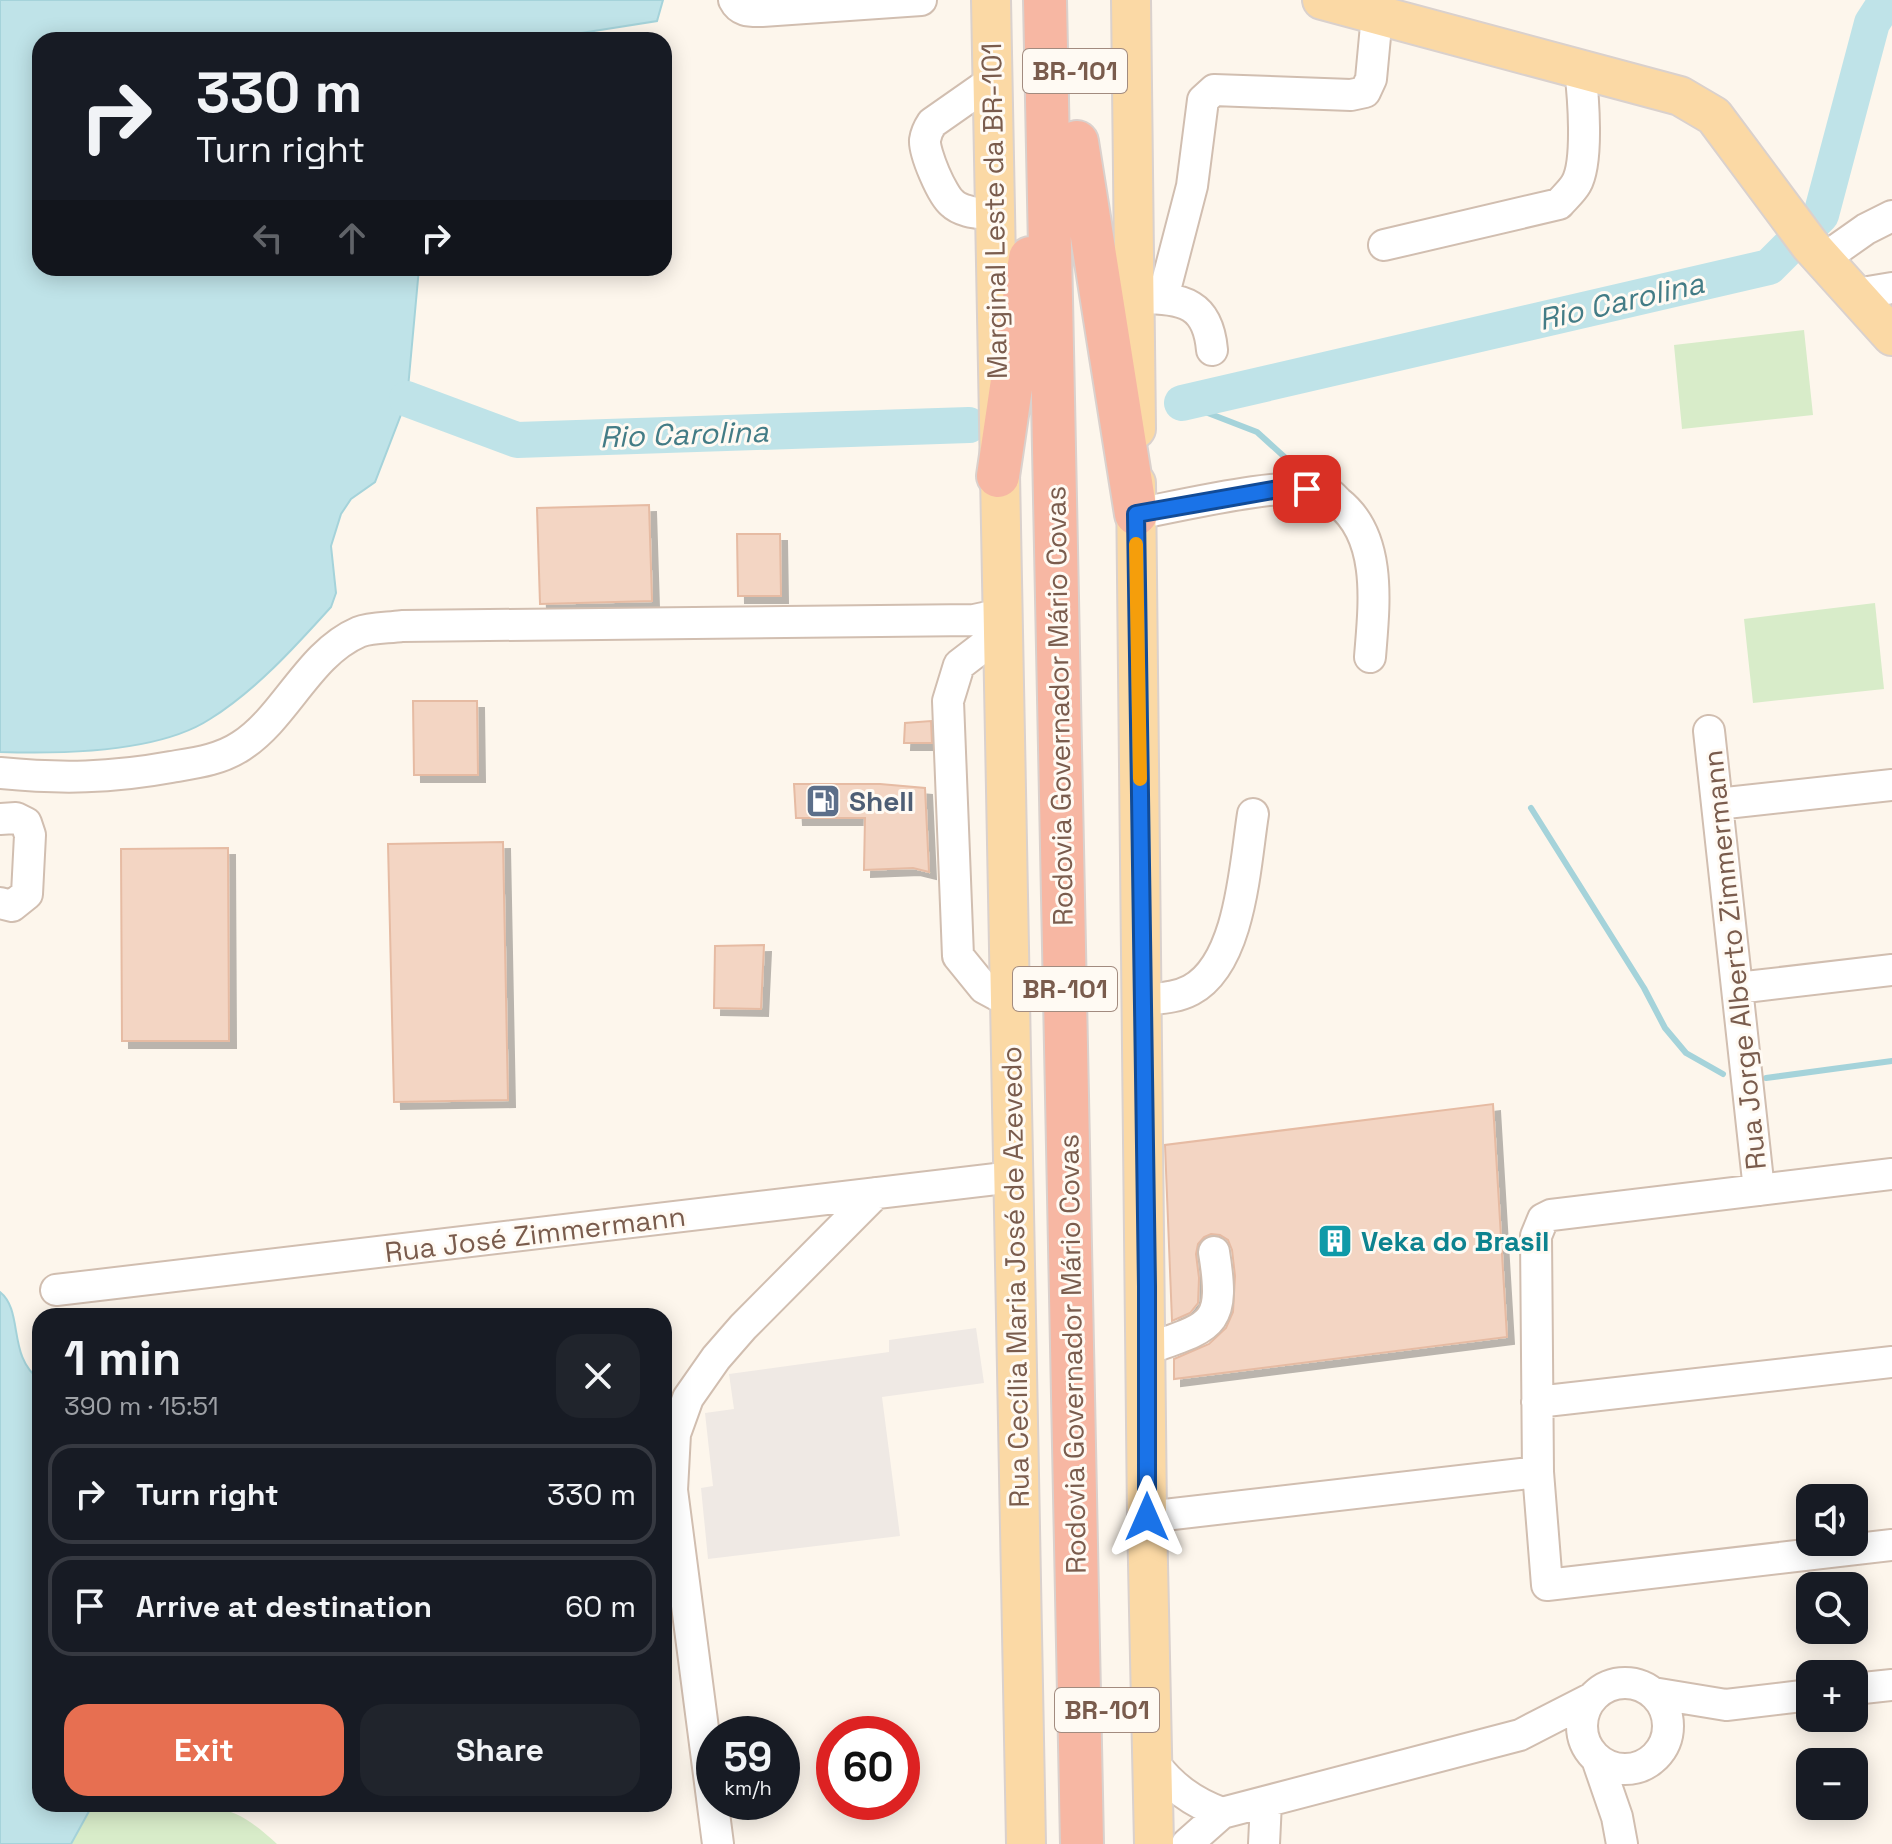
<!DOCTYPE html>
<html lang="en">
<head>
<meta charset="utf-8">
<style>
	body { margin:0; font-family:"Space Grotesk",sans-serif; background:#20242c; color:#f1f3f6; height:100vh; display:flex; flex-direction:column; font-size:30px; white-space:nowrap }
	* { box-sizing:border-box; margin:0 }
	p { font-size:26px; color:#9ea1a6 }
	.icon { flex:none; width:44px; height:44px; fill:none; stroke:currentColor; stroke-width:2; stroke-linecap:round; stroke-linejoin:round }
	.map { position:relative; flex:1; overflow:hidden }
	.details { position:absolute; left:32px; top:1308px; width:640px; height:504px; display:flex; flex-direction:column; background:#171b24; border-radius:24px; box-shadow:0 4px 20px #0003 }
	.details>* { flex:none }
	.guide { position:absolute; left:32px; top:32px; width:640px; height:244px; border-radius:24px; box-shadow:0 4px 20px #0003; background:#171b24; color:#f1f3f6; overflow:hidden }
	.fabs { position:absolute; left:1796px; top:1484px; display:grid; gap:16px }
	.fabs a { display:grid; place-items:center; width:72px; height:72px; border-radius:16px; background:#171b24; box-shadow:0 4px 20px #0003; font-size:40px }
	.speed { position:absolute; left:696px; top:1716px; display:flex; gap:16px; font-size:40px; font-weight:700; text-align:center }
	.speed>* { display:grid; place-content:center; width:104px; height:104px; border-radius:50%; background:#171b24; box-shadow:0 4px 20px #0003; line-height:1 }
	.speed small { font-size:20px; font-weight:400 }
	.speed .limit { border:12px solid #d22; background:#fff; color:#111 }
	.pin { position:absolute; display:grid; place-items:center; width:68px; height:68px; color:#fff; margin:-34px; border-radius:16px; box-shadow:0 4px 12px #0006 }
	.me { position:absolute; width:88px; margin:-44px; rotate:0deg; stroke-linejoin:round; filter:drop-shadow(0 0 6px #0008) }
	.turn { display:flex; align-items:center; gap:28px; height:168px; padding:0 32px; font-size:36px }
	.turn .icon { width:104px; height:104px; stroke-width:2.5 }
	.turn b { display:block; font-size:56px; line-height:68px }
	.lanes { display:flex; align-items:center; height:76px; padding:0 32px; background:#0003; justify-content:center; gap:40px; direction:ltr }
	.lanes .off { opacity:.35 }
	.round { display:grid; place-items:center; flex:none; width:84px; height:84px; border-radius:24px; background:#20242c }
	.overview { display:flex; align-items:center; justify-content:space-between; height:136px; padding:0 32px }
	h1 { font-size:48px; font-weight:600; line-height:60px }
	.action { display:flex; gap:16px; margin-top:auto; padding:16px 32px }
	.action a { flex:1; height:92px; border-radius:24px; background:#e76f51; color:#fff; font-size:32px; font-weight:600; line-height:92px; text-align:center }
	.action a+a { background:#20242c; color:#f1f3f6 }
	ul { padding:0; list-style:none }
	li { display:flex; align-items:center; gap:24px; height:100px; margin:0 16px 12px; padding:0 16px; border:4px solid #363941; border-radius:24px }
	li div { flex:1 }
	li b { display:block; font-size:30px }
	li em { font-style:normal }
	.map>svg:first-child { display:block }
	.industrial { fill:#efe9e4 }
	.green { fill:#d8ecc9 }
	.water { fill:#bfe3e8; stroke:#a5d3da; stroke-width:2 }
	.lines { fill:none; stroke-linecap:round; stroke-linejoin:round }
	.stream { stroke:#a5d3da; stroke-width:6 }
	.river { stroke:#bfe3e8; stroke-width:36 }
	.building { fill:#f3d5c3; stroke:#e6bba3; stroke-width:2; filter:url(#shadow) }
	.minor-casing { stroke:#d1beb0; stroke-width:34 }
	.major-casing { stroke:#dad1cd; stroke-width:42 }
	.highway-casing { stroke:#dad1cd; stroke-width:46 }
	.minor { stroke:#fff; stroke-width:30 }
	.major { stroke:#fbd9a5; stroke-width:38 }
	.highway { stroke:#f7b7a3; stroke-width:42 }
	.route-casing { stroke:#114b97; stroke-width:20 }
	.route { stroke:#1a73e8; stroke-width:14 }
	.slow { stroke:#f59e0b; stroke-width:14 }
	.labels { text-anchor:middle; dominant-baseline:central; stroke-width:6; stroke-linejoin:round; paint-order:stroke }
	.shield { fill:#fffaf3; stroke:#a28b7f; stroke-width:2 }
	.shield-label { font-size:26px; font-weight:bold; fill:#7a5c4d }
	.street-label { font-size:28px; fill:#7a5c4d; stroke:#fffaf3 }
	.service-label { font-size:28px; font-weight:bold; fill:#4e5e75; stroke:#fffaf3; text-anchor:start }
	.culture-label { font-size:28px; font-weight:bold; fill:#0d838f; stroke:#fffaf3; text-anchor:start }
	.water-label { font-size:30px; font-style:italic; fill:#437c86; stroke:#fffaf3 }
</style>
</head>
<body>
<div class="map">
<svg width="1892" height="1844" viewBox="0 0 1892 1844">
	<defs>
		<filter id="shadow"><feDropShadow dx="7" dy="7" stdDeviation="0" flood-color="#0004"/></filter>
	</defs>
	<rect width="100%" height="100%" fill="#fdf6ec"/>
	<!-- industrial -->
	<path class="industrial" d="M976,1328L984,1383L882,1397L900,1536L708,1559L701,1488L713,1486L705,1413L734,1409L729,1374L889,1352V1340Z"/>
	<!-- green -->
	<path class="green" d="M1804,330L1813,415L1682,429L1674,345Z
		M1875,603L1884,689L1753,703L1744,619Z
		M93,1804C131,1804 202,1798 236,1814C251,1821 265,1833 277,1844H71Z"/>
	<!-- water -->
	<path class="water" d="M0,0H663L657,21L537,40H40V268H419L407,399L375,482L351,499L341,514L331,546L336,593L331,607C294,648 256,690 210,719C158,753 60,754 0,752Z
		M0,1292C24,1311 7,1357 40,1380V1804H93L71,1844H0Z"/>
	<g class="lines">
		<!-- stream -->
		<path class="stream" d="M1182,403L1257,432L1301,472
			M1531,808L1644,988L1665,1028L1686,1053L1723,1074
			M1766,1078L1892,1061"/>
		<!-- river -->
		<path class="river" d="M407,399L517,440L969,425
			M1182,403L1769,267L1821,215L1872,23L1887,0"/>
	</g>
	<!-- building -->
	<path class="building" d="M649,505L652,601L540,604L537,508Z
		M737,534H780L781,596H738Z
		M413,701H477L478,775H414Z
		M931,721L932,743H904L905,723Z
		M794,784H880L925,788L929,872L913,868L864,870L865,818H796Z
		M503,842L508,1100L394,1102L388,844Z
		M228,848L229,1041H122L121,849Z
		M764,945L761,1009L714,1008L715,946Z
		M1493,1104L1507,1337L1174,1379V1359L1209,1344L1226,1328L1233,1312L1235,1276L1232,1250L1228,1240L1220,1235L1211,1234L1204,1237L1198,1244L1196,1254L1199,1278L1198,1303L1190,1313L1172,1321L1165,1145Z"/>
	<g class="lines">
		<!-- minor casing -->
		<g class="minor-casing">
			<path id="minor" d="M734,0C740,12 750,11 762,11L921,0
				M992,81L932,123C928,129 926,133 925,140C924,153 942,195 952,203C962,213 981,213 994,215
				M1384,245L1559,204C1564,198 1572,191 1576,184C1589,162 1583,94 1580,69
				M1822,260L1866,229L1892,216
				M1856,294L1892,288
				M1141,298C1184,298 1208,304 1212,350
				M1158,298L1165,290L1192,186L1203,100L1214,90L1351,95L1365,92L1371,79L1377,15
				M1136,514C1175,507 1291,479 1324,491C1329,492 1334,498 1338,502C1383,537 1374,606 1370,657
				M1002,632L959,665L948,701L958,956L984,988L1010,1002
				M1709,731L1759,1190
				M0,773C61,779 111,778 171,767C195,763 220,760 241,746C286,717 308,654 359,632C371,627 389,628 402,626L974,620L1002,614
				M1717,804L1892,785
				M0,819L16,818L26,823L30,835L27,894L12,906L0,903
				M1737,988L1892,970
				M1143,1000C1160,998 1176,998 1191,990C1241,963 1245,864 1253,814
				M1892,1174L1551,1215L1543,1219L1536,1236L1538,1472L1547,1585L1892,1545
				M56,1290L1013,1177
				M1147,1349C1213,1326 1226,1326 1214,1252
				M1537,1402L1892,1362
				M1147,1517L1538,1472
				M1582 1726a43 43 0 1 1 86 0a43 43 0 1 1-86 0Z
				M1854,1689L1892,1685
				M1653,1693L1726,1705L1810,1695
				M1597,1759L1617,1817L1622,1844
				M1152,1761C1172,1787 1192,1802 1222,1813
				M718,1844L672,1490L675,1434L688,1398L716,1358L743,1327L876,1193
				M1187,1844L1222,1813L1520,1735L1592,1698
				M1264,1844L1266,1802"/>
		</g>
		<!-- major casing -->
		<g class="major-casing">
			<path id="major" d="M991,0L1026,1844
				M1131,0L1136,429
				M1322,0L1680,96L1714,116L1810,245L1892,336
				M1136,483L1147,1517L1154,1844"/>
		</g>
		<!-- highway casing -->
		<g class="highway-casing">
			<path id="highway" d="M1045,0L1082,1844
				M1077,142L1136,514
				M998,476L1030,258"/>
		</g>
		<!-- minor -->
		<use href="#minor" class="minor"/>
		<!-- major -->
		<use href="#major" class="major"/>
		<!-- highway -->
		<use href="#highway" class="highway"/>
	</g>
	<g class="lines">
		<!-- route casing -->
		<g class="route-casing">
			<path id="route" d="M1147,1517V1286L1136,514L1290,487L1307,489"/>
		</g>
		<!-- route -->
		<use href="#route" class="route"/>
		<!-- slow -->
		<path class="slow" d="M1136,544L1140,779"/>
	</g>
	<!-- icons -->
	<defs>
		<g id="fuel-square" transform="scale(1.8)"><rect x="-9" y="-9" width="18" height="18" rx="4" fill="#5c6f8a" stroke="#fffaf3"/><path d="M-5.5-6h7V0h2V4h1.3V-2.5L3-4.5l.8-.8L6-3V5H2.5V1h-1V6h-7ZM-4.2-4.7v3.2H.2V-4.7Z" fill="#fff"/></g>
		<g id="building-square" transform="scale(1.8)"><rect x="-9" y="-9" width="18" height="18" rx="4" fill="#0f9aa8" stroke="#fffaf3"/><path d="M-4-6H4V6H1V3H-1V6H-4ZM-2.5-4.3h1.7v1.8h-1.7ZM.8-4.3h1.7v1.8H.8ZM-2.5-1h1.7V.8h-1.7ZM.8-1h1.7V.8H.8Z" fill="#fff"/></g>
	</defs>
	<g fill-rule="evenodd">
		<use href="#fuel-square" x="823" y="801"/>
		<use href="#building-square" x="1335" y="1241"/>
	</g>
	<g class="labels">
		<!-- shield labels -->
		<g class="shield">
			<rect x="1023" y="49" width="104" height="44" rx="6"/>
			<rect x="1013" y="967" width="104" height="44" rx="6"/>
			<rect x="1055" y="1688" width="104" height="44" rx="6"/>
		</g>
		<g class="shield-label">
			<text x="1075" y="71">BR-101</text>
			<text x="1065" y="989">BR-101</text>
			<text x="1107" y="1710">BR-101</text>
		</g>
		<!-- street labels -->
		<g class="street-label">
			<text transform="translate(994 211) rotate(-91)">Marginal Leste da BR-101</text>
			<text transform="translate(1059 706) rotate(-91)">Rodovia Governador Mário Covas</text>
			<text transform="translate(1734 960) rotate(-96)">Rua Jorge Alberto Zimmermann</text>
			<text transform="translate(535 1234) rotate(-7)">Rua José Zimmermann</text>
			<text transform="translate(1015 1277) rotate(-91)">Rua Cecília Maria José de Azevedo</text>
			<text transform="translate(1072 1354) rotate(-91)">Rodovia Governador Mário Covas</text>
		</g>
		<!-- service labels -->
		<g class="service-label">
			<text x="849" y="801">Shell</text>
		</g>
		<!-- culture labels -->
		<g class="culture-label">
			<text x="1361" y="1241">Veka do Brasil</text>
		</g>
		<!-- water labels -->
		<g class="water-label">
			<text transform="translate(1621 301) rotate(-13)">Rio Carolina</text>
			<text transform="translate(684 434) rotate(-2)">Rio Carolina</text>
		</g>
	</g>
</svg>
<div class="fabs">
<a><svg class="icon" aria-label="sound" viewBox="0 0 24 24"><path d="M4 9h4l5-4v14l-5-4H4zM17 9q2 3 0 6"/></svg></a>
<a><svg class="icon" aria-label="search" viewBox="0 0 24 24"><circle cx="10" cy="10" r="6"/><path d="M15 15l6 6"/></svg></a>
<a>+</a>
<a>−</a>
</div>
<div class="speed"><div>59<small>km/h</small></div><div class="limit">60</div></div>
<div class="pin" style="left:1307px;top:489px;background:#d93025"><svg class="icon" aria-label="arrive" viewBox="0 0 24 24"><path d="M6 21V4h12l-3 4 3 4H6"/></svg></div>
<svg class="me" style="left:1147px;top:1517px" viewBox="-20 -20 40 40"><path d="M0-17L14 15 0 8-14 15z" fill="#1a73e8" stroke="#fff" stroke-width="4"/></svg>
<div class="guide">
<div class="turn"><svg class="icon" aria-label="right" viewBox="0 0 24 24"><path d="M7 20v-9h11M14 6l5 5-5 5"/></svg><div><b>330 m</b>Turn right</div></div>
<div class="lanes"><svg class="icon off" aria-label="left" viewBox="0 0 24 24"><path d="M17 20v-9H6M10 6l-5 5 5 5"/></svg><svg class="icon off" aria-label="ahead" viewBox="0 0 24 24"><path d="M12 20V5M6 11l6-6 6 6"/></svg><svg class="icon" aria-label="right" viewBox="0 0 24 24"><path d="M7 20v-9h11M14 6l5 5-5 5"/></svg></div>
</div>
<section class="details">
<div class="overview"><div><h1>1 min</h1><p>390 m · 15:51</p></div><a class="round"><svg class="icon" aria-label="close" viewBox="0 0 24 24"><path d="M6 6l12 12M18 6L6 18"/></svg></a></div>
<ul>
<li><svg class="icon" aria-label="right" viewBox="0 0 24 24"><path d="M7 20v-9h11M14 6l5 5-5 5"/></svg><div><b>Turn right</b></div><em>330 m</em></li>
<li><svg class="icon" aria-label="arrive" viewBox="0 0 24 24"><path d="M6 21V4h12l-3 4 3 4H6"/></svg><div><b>Arrive at destination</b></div><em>60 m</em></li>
</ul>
<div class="action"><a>Exit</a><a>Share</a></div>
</section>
</div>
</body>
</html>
